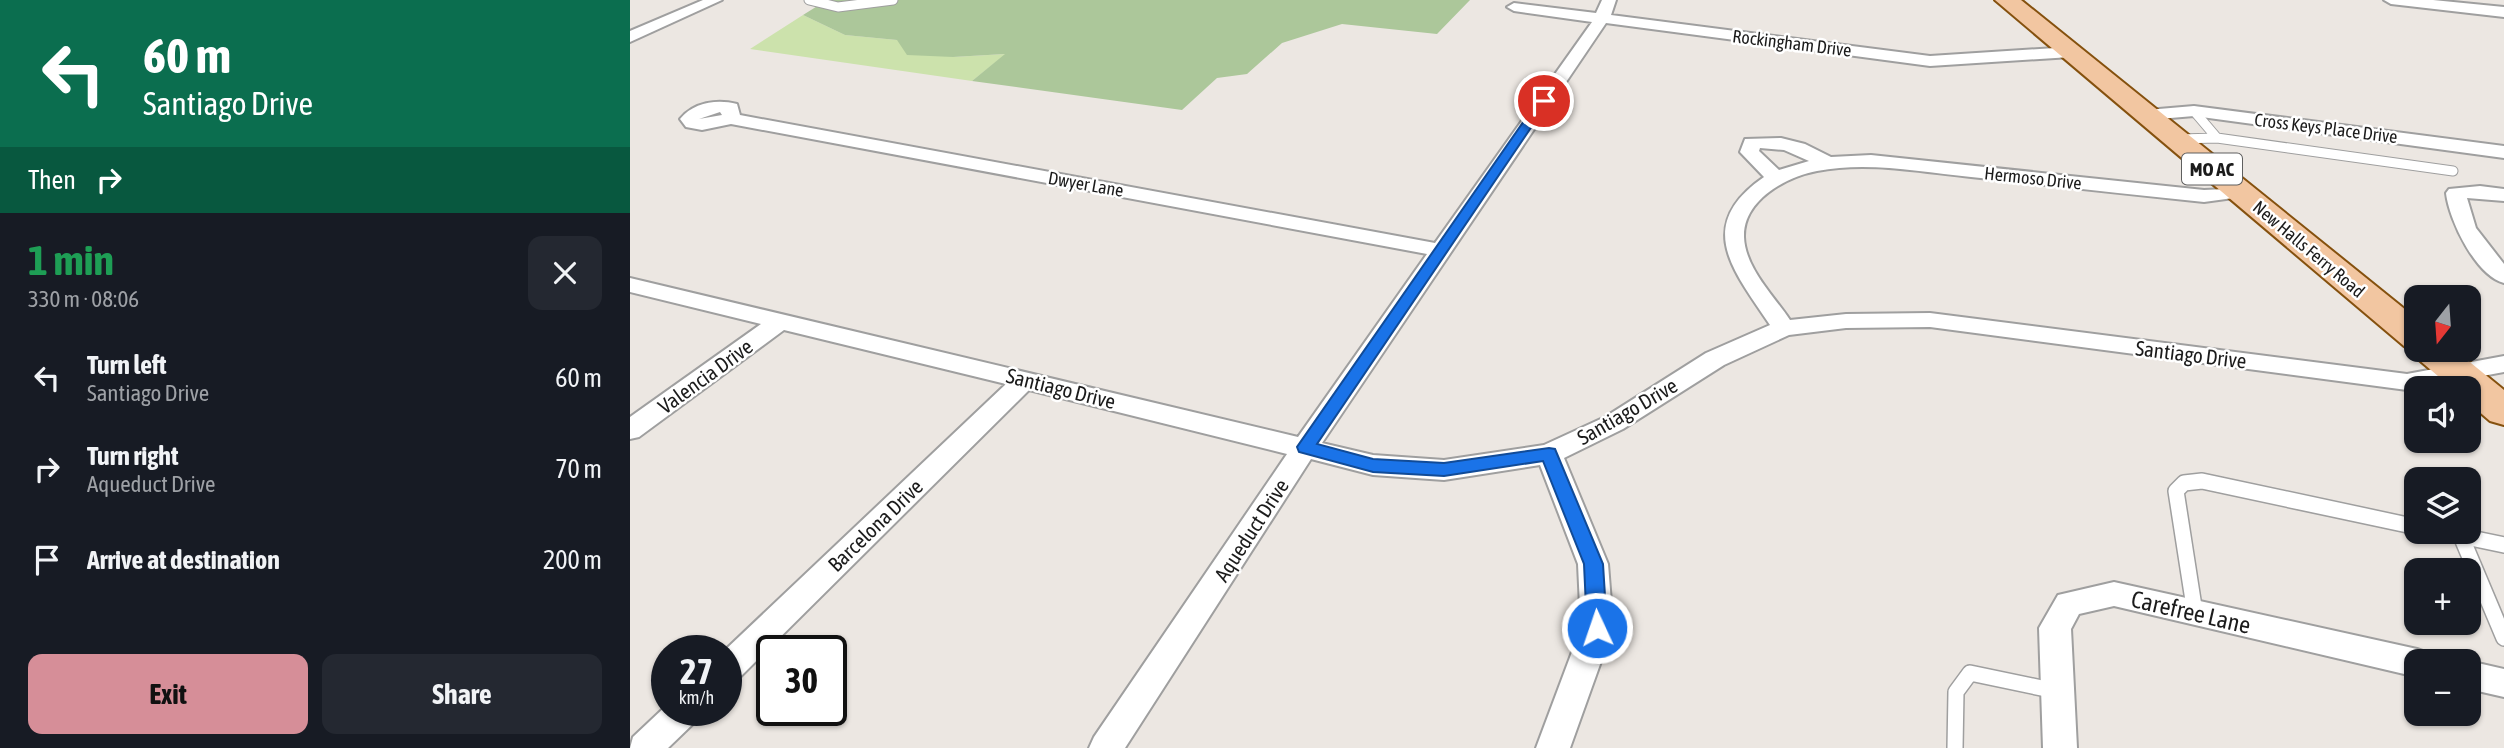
<!DOCTYPE html>
<html lang="en">
<head>
<meta charset="utf-8">
<style>
	body { margin:0; font-family:"Asap Condensed",sans-serif; background:#242831; color:#f1f3f6; height:100vh; display:flex; flex-direction:column; font-size:26px; white-space:nowrap }
	* { box-sizing:border-box; margin:0 }
	p { font-size:23px; color:#9ea1a6 }
	.icon { flex:none; width:38px; height:38px; fill:none; stroke:currentColor; stroke-width:2; stroke-linecap:round; stroke-linejoin:round }
	.map { position:relative; flex:1; overflow:hidden }
	.details { display:flex; flex-direction:column; background:#171b24; width:630px }
	.details>* { flex:none }
	.banner { background:#0b6e4f; color:#fff; overflow:hidden }
	.needle { width:46px; rotate:197deg }
	.fabs { position:absolute; left:1774px; top:285px; display:grid; gap:14px }
	.fabs a { display:grid; place-items:center; width:77px; height:77px; border-radius:14px; background:#171b24; box-shadow:0 2px 5px #0004; font-size:35px }
	.speed { position:absolute; left:21px; top:635px; display:flex; gap:14px; font-size:35px; font-weight:700; text-align:center }
	.speed>* { display:grid; place-content:center; width:91px; height:91px; border-radius:50%; background:#171b24; box-shadow:0 2px 5px #0004; line-height:1 }
	.speed small { font-size:18px; font-weight:400 }
	.speed .limit { border:4px solid #111; border-radius:10px; background:#fff; color:#111 }
	.pin { position:absolute; display:grid; place-items:center; width:60px; height:60px; color:#fff; margin:-30px; border:4px solid #fff; border-radius:50%; box-shadow:0 2px 7px #0007 }
	.me { position:absolute; width:77px; margin:-38px; rotate:357deg; stroke-linejoin:round; filter:drop-shadow(0 0 5px #0008) }
	.turn { display:flex; align-items:center; gap:24px; height:147px; padding:0 28px; font-size:32px }
	.turn .icon { width:91px; height:91px; stroke-width:2.5 }
	.turn b { display:block; font-size:49px; line-height:60px }
	.then { display:flex; align-items:center; height:66px; padding:0 28px; background:#0003; gap:14px; font-size:26px }
	.round { display:grid; place-items:center; flex:none; width:74px; height:74px; border-radius:14px; background:#242831 }
	.overview { display:flex; align-items:center; justify-content:space-between; height:119px; padding:0 28px }
	h1 { font-size:42px; font-weight:700; line-height:52px; color:#1e9e55 }
	.button { display:flex; gap:14px; margin-top:auto; padding:14px 28px }
	.button a { flex:1; height:80px; border-radius:14px; background:#d68e98; color:#111; font-size:28px; font-weight:700; line-height:80px; text-align:center }
	.button a+a { background:#242831; color:#f1f3f6 }
	ul { padding:0; list-style:none }
	li { display:flex; align-items:center; gap:21px; height:91px; padding:0 28px }
	li div { flex:1 }
	li b { display:block; font-size:26px }
	li em { font-style:normal }
	main { display:flex; flex:1; min-height:0 }
	.map>svg:first-child { display:block }
	.grass { fill:#cce2ac }
	.forest { fill:#acc79a }
	.lines { fill:none; stroke-linecap:round; stroke-linejoin:round }
	.service-far1-casing { stroke:#9f9f9f; stroke-width:11 }
	.service-casing { stroke:#9f9f9f; stroke-width:18 }
	.minor-casing { stroke:#9f9f9f; stroke-width:4 }
	.primary-casing { stroke:#85510e; stroke-width:4 }
	.service-far1 { stroke:#fff; stroke-width:9 }
	.service { stroke:#fff; stroke-width:15 }
	.minor { fill:#fff; fill-rule:evenodd }
	.primary { fill:#f2c6a1; fill-rule:evenodd }
	.route { fill:#1a73e8; stroke:#114b97; stroke-width:2 }
	.labels { text-anchor:middle; dominant-baseline:central; stroke-width:5; stroke-linejoin:round; paint-order:stroke }
	.far-street-label { font-size:18px; fill:#1b1b1b; stroke:#fff }
	.shield { fill:#fff; stroke:#5f5f5f; stroke-width:2 }
	.shield-label { font-size:19px; font-weight:bold; fill:#1b1b1b }
	.street-label { font-size:21px; fill:#1b1b1b; stroke:#fff }
	.near-street-label { font-size:24px; fill:#1b1b1b; stroke:#fff }
</style>
</head>
<body>
<main>
<section class="details">
<div class="banner">
<div class="turn"><svg class="icon" aria-label="left" viewBox="0 0 24 24"><path d="M17 20v-9H6M10 6l-5 5 5 5"/></svg><div><b>60 m</b>Santiago Drive</div></div>
<div class="then">Then<svg class="icon" aria-label="right" viewBox="0 0 24 24"><path d="M7 20v-9h11M14 6l5 5-5 5"/></svg></div>
</div>
<div class="overview"><div><h1>1 min</h1><p>330 m · 08:06</p></div><a class="round"><svg class="icon" aria-label="close" viewBox="0 0 24 24"><path d="M6 6l12 12M18 6L6 18"/></svg></a></div>
<ul>
<li><svg class="icon" aria-label="left" viewBox="0 0 24 24"><path d="M17 20v-9H6M10 6l-5 5 5 5"/></svg><div><b>Turn left</b><p>Santiago Drive</p></div><em>60 m</em></li>
<li><svg class="icon" aria-label="right" viewBox="0 0 24 24"><path d="M7 20v-9h11M14 6l5 5-5 5"/></svg><div><b>Turn right</b><p>Aqueduct Drive</p></div><em>70 m</em></li>
<li><svg class="icon" aria-label="arrive" viewBox="0 0 24 24"><path d="M6 21V4h12l-3 4 3 4H6"/></svg><div><b>Arrive at destination</b></div><em>200 m</em></li>
</ul>
<div class="button"><a>Exit</a><a>Share</a></div>
</section>
<div class="map">
<svg width="1874" height="748" viewBox="0 0 1874 748">
	<rect width="100%" height="100%" fill="#ece7e2"/>
	<!-- grass -->
	<path class="grass" d="M173,15L215,35L267,40L323,57L376,54L342,81L120,49Z"/>
	<!-- forest -->
	<path class="forest" d="M197,0H840L807,34L712,24L652,43L617,74L587,78L552,110L342,81L375,54L323,57L277,55L267,40L215,35L173,15Z"/>
	<g class="lines">
		<!-- service-far1 casing -->
		<g class="service-far1-casing">
			<path id="service-far1" d="M179,0L208,7L263,0
				M1587,138L1823,171
				M1549,139L1587,138L1564,111"/>
		</g>
		<!-- service casing -->
		<g class="service-casing">
			<path id="service" d="M1812,532L1874,545
				M1831,536L1874,638
				M1565,613L1546,491L1554,483L1572,481L1787,527
				M1325,748L1326,692L1340,673L1426,691"/>
		</g>
		<!-- minor casing -->
		<g class="minor-casing">
			<path id="minor" d="M73,0H92L0,42V31Z
				M972,0H986L981,15L1300,56L1441,47L1449,52L1441,57L1300,66L976,23L692,443L743,455L814,460L914,445L975,417L1076,353L1140,325C1104,271 1063,226 1134,177L1110,152L1115,139L1151,138L1175,144L1201,157L1241,155L1574,190L1618,188L1621,192L1618,196L1574,202C1496,194 1419,185 1341,177C1290,172 1238,161 1187,171C1156,177 1113,200 1114,237C1115,268 1144,296 1160,320L1216,314L1300,313L1777,374L1874,356V372L1777,390L1300,327L1216,328L1159,335L1094,365L993,429L934,458L978,564L983,628L940,748H906L951,628L948,564L910,465L814,480L743,475L681,459L495,748H459L464,737L657,454L399,390L107,680L96,684V651H94L376,384L154,330L9,437L0,439V417L131,324L0,292V278L668,437L797,254L101,124L72,130L56,127L50,119C64,102 87,99 107,104L110,115L805,243L962,22L884,11L877,7L884,3L966,13ZM90,112L92,115L69,119ZM1130,148L1154,150L1179,161L1149,170L1129,151Z
				M1754,0H1803L1874,7V17L1761,4Z
				M1564,106L1874,146V158L1564,116L1517,120L1508,115L1517,110Z
				M1850,186L1874,189V201L1837,198L1846,228L1874,264V283C1846,276 1819,220 1816,193L1819,189Z
				M1484,582L1787,649L1798,653L1802,662H1787V677L1484,606L1449,614L1441,629L1447,748H1413L1409,628L1428,595Z
				M1839,661L1874,669V697L1839,689V662H1837Z
				M37,705V710H70L66,721L38,748H0L3,737Z"/>
		</g>
		<!-- primary casing -->
		<g class="primary-casing">
			<path id="primary" d="M1365,0H1391L1787,319V350H1825L1874,390V425L1860,421L1839,403V388H1822L1788,359L1783,349L1774,346Z"/>
		</g>
		<!-- service-far1 -->
		<use href="#service-far1" class="service-far1"/>
		<!-- service -->
		<use href="#service" class="service"/>
		<!-- minor -->
		<use href="#minor" class="minor"/>
		<!-- primary -->
		<use href="#primary" class="primary"/>
	</g>
	<!-- route -->
	<path class="route" d="M910,98L919,101L687,444L743,459L814,463L919,448L925,449L973,564L977,628L974,634L967,636L960,634L957,628L954,564L913,461L814,476L743,472L669,452L667,447Z"/>
	<g class="labels">
		<!-- far-street labels -->
		<g class="far-street-label">
			<text transform="translate(1162 43) rotate(7)">Rockingham Drive</text>
			<text transform="translate(1696 128) rotate(7)">Cross Keys Place Drive</text>
			<text transform="translate(1403 178) rotate(6)">Hermoso Drive</text>
			<text transform="translate(456 184) rotate(10)">Dwyer Lane</text>
			<text transform="translate(1679 249) rotate(40)">New Halls Ferry Road</text>
		</g>
		<!-- shield labels -->
		<rect class="shield" x="1552" y="153.5" width="60" height="31" rx="5"/>
		<g class="shield-label">
			<text x="1582" y="169">MO AC</text>
		</g>
		<!-- street labels -->
		<g class="street-label">
			<text transform="translate(1561 354) rotate(7)">Santiago Drive</text>
			<text transform="translate(75 376) rotate(-36)">Valencia Drive</text>
			<text transform="translate(431 388) rotate(14)">Santiago Drive</text>
			<text transform="translate(997 411) rotate(-30)">Santiago Drive</text>
			<text transform="translate(245 525) rotate(-44)">Barcelona Drive</text>
			<text transform="translate(621 530) rotate(-57)">Aqueduct Drive</text>
		</g>
		<!-- near-street labels -->
		<g class="near-street-label">
			<text transform="translate(1561 612) rotate(13)">Carefree Lane</text>
		</g>
	</g>
</svg>
<div class="fabs">
<a><svg class="needle" viewBox="-14 -14 28 28"><path d="M0-13l5 13h-10z" fill="#e53935"/><path d="M0 13l5-13h-10z" fill="#9ea1a6"/></svg></a>
<a><svg class="icon" aria-label="sound" viewBox="0 0 24 24"><path d="M4 9h4l5-4v14l-5-4H4zM17 9q2 3 0 6"/></svg></a>
<a><svg class="icon" aria-label="layers" viewBox="0 0 24 24"><path d="M12 4l9 5-9 5-9-5zM3 14l9 5 9-5"/></svg></a>
<a>+</a>
<a>−</a>
</div>
<div class="speed"><div>27<small>km/h</small></div><div class="limit">30</div></div>
<div class="pin" style="left:914px;top:101px;background:#d93025"><svg class="icon" aria-label="arrive" viewBox="0 0 24 24"><path d="M6 21V4h12l-3 4 3 4H6"/></svg></div>
<svg class="me" style="left:967px;top:628px" viewBox="-20 -20 40 40"><circle r="17" fill="#1a73e8" stroke="#fff" stroke-width="3"/><path d="M0-11L8 9 0 5-8 9z" fill="#fff"/></svg>
</div>
</main>
</body>
</html>
